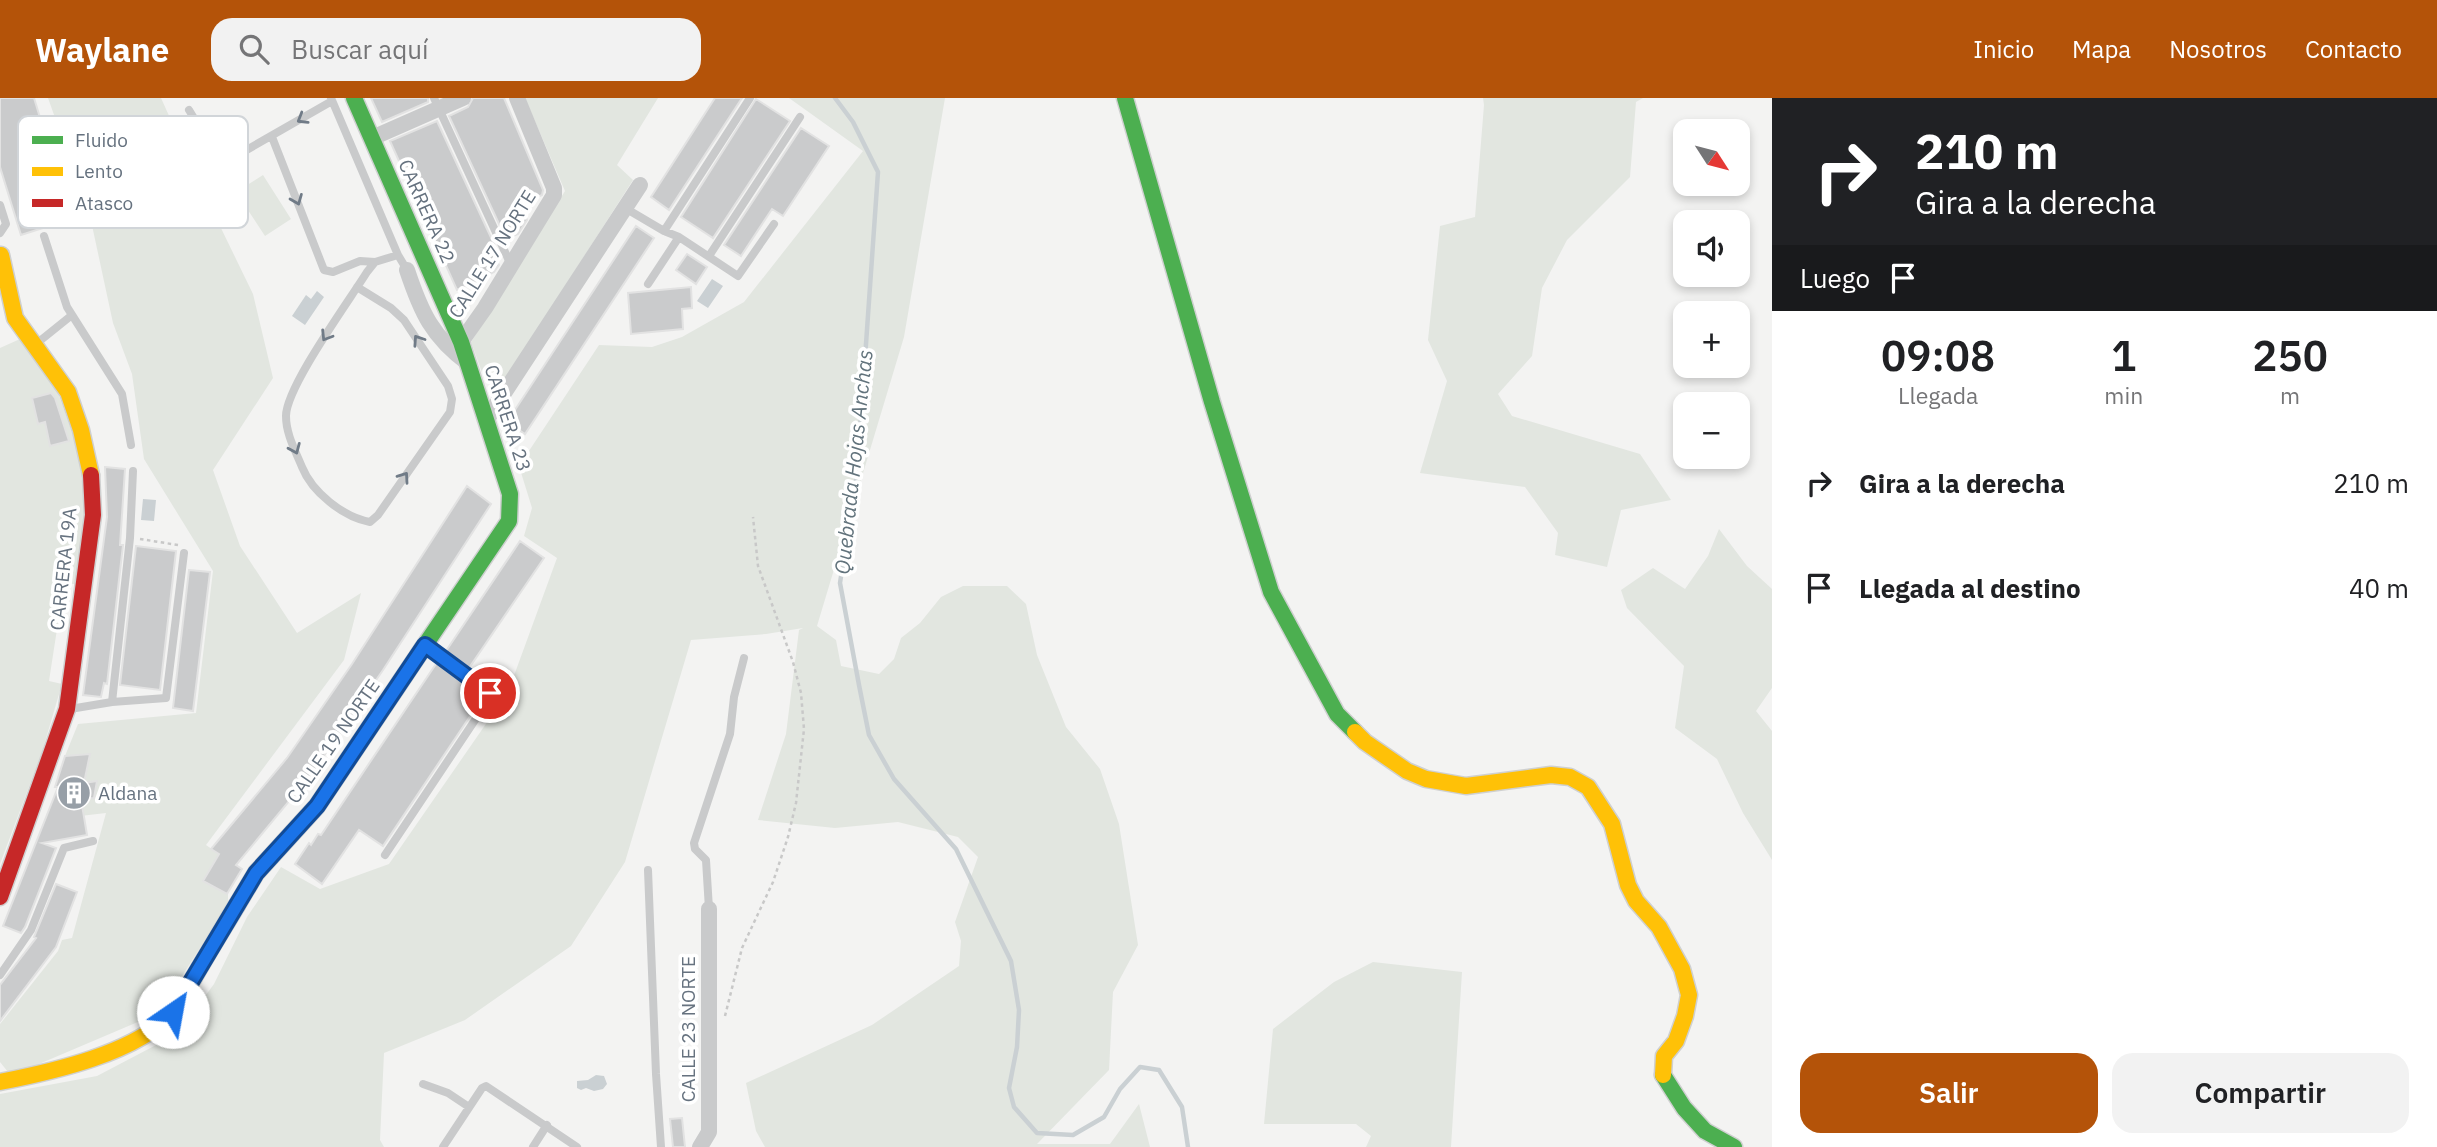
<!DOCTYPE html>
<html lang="es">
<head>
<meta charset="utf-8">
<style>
	body { margin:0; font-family:"IBM Plex Sans",sans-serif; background:#f2f2f2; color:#202124; height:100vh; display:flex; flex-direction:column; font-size:26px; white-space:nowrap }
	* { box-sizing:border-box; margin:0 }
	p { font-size:23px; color:#757577 }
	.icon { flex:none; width:38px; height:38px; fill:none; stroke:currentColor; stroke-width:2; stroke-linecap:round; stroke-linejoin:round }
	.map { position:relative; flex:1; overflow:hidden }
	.drawer { display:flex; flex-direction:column; background:#fff; width:665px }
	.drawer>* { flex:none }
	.banner { background:#202124; color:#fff; overflow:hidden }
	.needle { width:46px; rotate:126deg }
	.tools { position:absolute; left:1673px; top:21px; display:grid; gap:14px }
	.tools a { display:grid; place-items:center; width:77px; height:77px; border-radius:14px; background:#fff; box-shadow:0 4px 10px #0003; font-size:35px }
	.pin { position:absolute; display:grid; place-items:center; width:60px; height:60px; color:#fff; margin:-30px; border:4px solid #fff; border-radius:50%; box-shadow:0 2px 7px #0007 }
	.me { position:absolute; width:77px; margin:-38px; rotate:33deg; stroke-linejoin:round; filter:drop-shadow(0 0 5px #0008) }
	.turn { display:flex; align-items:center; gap:24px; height:147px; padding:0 28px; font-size:32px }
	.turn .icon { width:91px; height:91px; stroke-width:2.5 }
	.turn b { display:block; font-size:49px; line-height:60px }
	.then { display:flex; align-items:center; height:66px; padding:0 28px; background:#0003; gap:14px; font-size:26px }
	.eta { display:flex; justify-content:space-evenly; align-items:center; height:119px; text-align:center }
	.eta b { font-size:42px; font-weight:600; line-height:49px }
	.primary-button { display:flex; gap:14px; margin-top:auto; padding:14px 28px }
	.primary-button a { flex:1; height:80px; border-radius:21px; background:#b45309; color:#fff; font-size:28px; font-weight:600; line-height:80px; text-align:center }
	.primary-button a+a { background:#f2f2f2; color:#202124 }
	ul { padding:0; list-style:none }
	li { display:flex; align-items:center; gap:21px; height:105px; padding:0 28px }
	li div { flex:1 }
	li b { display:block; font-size:26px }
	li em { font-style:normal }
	header { display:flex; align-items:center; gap:42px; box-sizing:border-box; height:98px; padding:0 35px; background:#b45309; color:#fff }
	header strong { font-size:33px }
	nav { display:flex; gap:38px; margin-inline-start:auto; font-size:24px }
	.search { width:490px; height:63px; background:#f2f2f2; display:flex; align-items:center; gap:18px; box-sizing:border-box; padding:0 24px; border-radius:21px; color:#757577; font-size:26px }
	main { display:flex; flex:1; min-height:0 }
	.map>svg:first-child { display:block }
	.green { fill:#e2e6e0 }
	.water { fill:#cad0d3 }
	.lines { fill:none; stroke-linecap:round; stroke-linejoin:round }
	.stream { stroke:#cad0d3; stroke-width:4.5 }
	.building { fill:#cacbcc; stroke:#e2e2e2; stroke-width:2 }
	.fast-casing { stroke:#cfd0d0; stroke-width:19 }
	.slow-casing { stroke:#cfd0d0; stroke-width:19 }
	.jam-casing { stroke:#cfd0d0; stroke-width:19 }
	.path { stroke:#c8c8c8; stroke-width:2.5; stroke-dasharray:3.5 3.5; stroke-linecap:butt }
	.lane { stroke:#c9cacb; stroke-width:8 }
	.street { stroke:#c9cacb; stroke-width:16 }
	.fast { stroke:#4caf50; stroke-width:16 }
	.slow { stroke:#ffc107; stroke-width:16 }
	.jam { stroke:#c62828; stroke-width:16 }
	.oneway { stroke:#707b87 }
	.route-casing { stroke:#114b97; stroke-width:18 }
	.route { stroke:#1a73e8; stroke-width:12 }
	.labels { text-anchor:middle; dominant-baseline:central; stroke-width:7; stroke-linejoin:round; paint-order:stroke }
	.street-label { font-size:19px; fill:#66727f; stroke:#fff }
	.poi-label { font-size:19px; fill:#66727f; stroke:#fff; text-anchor:start }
	.water-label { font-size:21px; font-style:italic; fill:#62737c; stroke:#fff }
	.key { fill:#fff; stroke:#d1d5d9; stroke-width:2 }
	.key-label { font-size:19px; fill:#66727f }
</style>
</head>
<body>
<header>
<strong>Waylane</strong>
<div class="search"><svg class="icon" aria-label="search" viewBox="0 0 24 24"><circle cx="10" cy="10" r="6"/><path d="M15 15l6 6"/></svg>Buscar aquí</div>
<nav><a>Inicio</a><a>Mapa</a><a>Nosotros</a><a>Contacto</a></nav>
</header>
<main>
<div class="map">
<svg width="1772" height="1049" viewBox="0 0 1772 1049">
	<rect width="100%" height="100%" fill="#f3f3f2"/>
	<!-- green -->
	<path class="green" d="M48,0H161L202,91L253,196L273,280L213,372L240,448L297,535L361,495L344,562L206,747L219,756L203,783L228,796V805L159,915L32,969L8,974L0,964V926L58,853L62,842L72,840L106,715L80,718L83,701L94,699L97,683L84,685L89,656L65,658L78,626L196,615L213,473L144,361L132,276L113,225L90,118Z
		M525,0H658L617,67L633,82L505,282L484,280L471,244L565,93Z
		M789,0H945L904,239L817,528L836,542L841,568L879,576L894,561L901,540L920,525L941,499L963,488H1007L1026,506L1037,557L1066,629L1100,671L1119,726L1138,847L1113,894L1109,972L1037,1046H1110L1139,1006L1150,1049H765L756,1033L746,985L872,927L959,868L961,843L955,824L978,759L958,739L898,724L835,730L758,722L786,636L799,532L803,530L766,536L691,542L625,764L571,848L465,922L384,955L380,1042L384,1049H0V996L97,978L177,936L214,886L247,819L281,769L320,791L389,766L508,594L557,460L524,438L532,410L519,368L599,247L652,249L682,239L744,204L863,53Z
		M1483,0H1643L1636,4L1630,79L1567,142L1542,190L1532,258L1498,296L1512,318L1640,356L1671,402L1621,412L1607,469L1555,457L1558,435L1525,389L1420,375L1447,283L1428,242L1440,128L1475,119L1484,7Z
		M263,77L291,121L265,138L236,94Z
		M20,241L56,289L78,351L85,409L76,486H64L49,583L62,586L42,654L0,766V250Z
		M1719,431L1747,468L1772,491V590L1756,613L1772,633V762L1743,715L1717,661L1675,630L1684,568L1627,510L1621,492L1653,470L1685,491L1708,458Z
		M1373,864L1462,874L1451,1049H1366L1371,1038L1356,1026H1264L1273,931L1334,884Z"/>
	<!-- water -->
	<path class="water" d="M712,181L723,188L708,210L697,203Z
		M317,193L324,199L305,227L292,218L306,197L311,201Z
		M143,401L156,402L154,423L141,422Z
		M596,977L604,978L607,986L603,991L594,993L586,990L581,992L577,990V983L588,982Z"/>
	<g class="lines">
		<!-- stream -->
		<path class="stream" d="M835,0L853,24L878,74L857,375L840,485L859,587L869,637L894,681L956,751L1011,863L1019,912L1017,949L1009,990L1014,1009L1037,1035L1073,1037L1104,1019L1120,991L1140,969L1159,972L1182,1009L1188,1049"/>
	</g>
	<!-- building -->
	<path class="building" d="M0,0H34L71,121L21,137L0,69Z
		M371,0H428V4L382,24Z
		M473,0H504L543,92L542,97L520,107L527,122L518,136L506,141L449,18L468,9Z
		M715,0H742L669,112L651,99Z
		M756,1L790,23L713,140L681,119Z
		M437,23L494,146L490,148L499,167L494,174L457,192L390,43Z
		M801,30L829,48L783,118L772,111L741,158L724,147Z
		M636,128L654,140L525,336L507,324Z
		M687,156L707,169L696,186L676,172Z
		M691,189L692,210L682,211L683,231L631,236L628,195Z
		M51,295L55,300L69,343L50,348L45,324L38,326L32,300Z
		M105,369L125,371L120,447H123L107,586L104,585L101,599L83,597L107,419Z
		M467,388L491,406L383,572L310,678L236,767L242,771L227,796L203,783L219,756L211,751L287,660L352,566Z
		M520,443L544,460L469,570L446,553Z
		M136,448L176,453L160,592L120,587Z
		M189,472L210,474L193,613L173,610Z
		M438,563L483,599L383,748L359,732L322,786L295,766L309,745L311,747L318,736L321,737Z
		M90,656L84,685L97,683L94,700L81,701L87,737L42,745L56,750L25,829L21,835L3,828L58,689H55L65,658Z
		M56,786L77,794L56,849L0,923V887L36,840L34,839Z
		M682,1020L685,1049H673L670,1021Z"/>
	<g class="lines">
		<!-- fast casing -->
		<g class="fast-casing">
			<path id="fast" d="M354,0L461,244L510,396L509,423L423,550
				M1125,0L1212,304L1271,494L1337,616L1355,634
				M1663,977L1684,1010L1705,1033L1734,1049"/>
		</g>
		<!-- slow casing -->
		<g class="slow-casing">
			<path id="slow" d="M1,157L15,220L68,294L81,332L91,377
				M1355,634L1365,644L1407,673L1426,681L1466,688L1551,677L1570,679L1588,689L1612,726L1628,787L1636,803L1659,829L1682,871L1689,897L1685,918L1676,943L1664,958L1663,977
				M0,984C51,974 138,955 173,914C181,905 186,892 193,881C207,856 222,832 237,807"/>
		</g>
		<!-- jam casing -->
		<g class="jam-casing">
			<path id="jam" d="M0,799L67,611L93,417L91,377
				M237,807L256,775L317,708L423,550"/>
		</g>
		<!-- path -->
		<path class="path" d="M140,441L178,447
			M725,918L742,850L773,784L788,739L796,705L804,631L801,595L793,564L758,468L753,419"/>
		<!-- lane -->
		<path class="lane" d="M331,0L398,157L407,172
			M434,0L511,167
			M189,12L222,66L332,3
			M272,39L324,172L333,174L360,163L375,164
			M0,107L6,126L0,135
			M625,110L664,133L679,139L738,178L774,126
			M664,133L750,0
			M44,138L67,209L122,296L131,347
			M709,158L800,19
			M648,186L679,139
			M357,189L391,210L404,222L448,288L452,301L450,314L378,417L370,424C343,419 312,394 302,369C295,352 286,336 286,318C286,289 349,203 367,174L375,164L398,157
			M36,246L72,217
			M112,604L130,440L133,373
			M70,611L112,604L166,600L184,455
			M385,757L489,601L490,595L488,591L428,548
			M648,772L656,976L661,1049
			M709,811L706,762L695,751L694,745L730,636L734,599L744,560
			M0,877L31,832L64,750L93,743
			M423,986L448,995L469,1009
			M443,1049L482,990L486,988L577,1049
			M533,1049L547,1027"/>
		<!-- street -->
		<path class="street" d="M372,40L463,0
			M407,172C421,214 432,239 469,266
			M461,244L485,210L554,97V90L517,0
			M487,321L640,87
			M700,1049L709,1034V811"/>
		<!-- fast -->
		<use href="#fast" class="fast"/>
		<!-- slow -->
		<use href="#slow" class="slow"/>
		<!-- jam -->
		<use href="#jam" class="jam"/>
	</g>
	<!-- one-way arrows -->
	<defs><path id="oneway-chevron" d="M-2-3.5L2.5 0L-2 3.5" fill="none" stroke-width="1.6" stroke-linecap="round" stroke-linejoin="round" transform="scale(1.75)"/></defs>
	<g class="oneway">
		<use href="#oneway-chevron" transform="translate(302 21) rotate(149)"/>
		<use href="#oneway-chevron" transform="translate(297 102) rotate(68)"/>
		<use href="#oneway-chevron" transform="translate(326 238) rotate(122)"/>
		<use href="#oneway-chevron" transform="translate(418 242) rotate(-124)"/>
		<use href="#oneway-chevron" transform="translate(295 351) rotate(67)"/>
		<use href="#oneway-chevron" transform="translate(404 379) rotate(-55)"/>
	</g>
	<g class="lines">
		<!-- route casing -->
		<g class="route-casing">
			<path id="route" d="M173,914L256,775L317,708L425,547L490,595"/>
		</g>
		<!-- route -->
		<use href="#route" class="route"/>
	</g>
	<!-- icons -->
	<defs>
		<g id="building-disc" transform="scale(1.75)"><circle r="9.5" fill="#979fa7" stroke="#fff"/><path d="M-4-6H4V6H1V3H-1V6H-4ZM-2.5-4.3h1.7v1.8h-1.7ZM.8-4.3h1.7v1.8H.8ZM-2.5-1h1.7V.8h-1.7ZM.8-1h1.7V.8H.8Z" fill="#fff"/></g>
	</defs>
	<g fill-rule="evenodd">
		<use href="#building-disc" x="74" y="695"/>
	</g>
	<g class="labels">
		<!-- street labels -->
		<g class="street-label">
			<text transform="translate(427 113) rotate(66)">CARRERA 22</text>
			<text transform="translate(492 156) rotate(-58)">CALLE 17 NORTE</text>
			<text transform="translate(508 320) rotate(72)">CARRERA 23</text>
			<text transform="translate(63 471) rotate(-84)">CARRERA 19A</text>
			<text transform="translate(333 643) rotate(-55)">CALLE 19 NORTE</text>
			<text transform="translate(688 931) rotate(-90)">CALLE 23 NORTE</text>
		</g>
		<!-- poi labels -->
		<g class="poi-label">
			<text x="98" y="695">Aldana</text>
		</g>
		<!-- water labels -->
		<g class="water-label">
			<text transform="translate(853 364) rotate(-84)">Quebrada Hojas Anchas</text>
		</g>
	</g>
	<!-- legend -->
	<rect x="18" y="18" width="230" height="112" rx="10" class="key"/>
	<rect x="32" y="38" width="31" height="8" fill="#4caf50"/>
	<rect x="32" y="69" width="31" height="9" fill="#ffc107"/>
	<rect x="32" y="101" width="31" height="8" fill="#c62828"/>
	<g class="key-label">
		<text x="75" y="49">Fluido</text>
		<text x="75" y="80">Lento</text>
		<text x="75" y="112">Atasco</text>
	</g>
</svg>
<div class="tools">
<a><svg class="needle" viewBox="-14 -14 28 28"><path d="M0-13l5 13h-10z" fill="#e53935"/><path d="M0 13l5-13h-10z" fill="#757577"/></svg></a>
<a><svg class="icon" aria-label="sound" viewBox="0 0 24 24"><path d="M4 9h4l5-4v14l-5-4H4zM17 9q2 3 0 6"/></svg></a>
<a>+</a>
<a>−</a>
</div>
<div class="pin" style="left:490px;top:595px;background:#d93025"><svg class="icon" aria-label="arrive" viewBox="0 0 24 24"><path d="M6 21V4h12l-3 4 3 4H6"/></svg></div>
<svg class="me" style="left:173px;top:914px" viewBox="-20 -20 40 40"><circle r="19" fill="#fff"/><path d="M0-13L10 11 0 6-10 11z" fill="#1a73e8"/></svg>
</div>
<section class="drawer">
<div class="banner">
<div class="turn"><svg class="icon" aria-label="right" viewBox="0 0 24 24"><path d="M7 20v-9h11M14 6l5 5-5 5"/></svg><div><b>210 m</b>Gira a la derecha</div></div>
<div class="then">Luego<svg class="icon" aria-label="arrive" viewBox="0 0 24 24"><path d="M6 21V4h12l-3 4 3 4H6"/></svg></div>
</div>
<div class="eta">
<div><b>09:08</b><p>Llegada</p></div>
<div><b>1</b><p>min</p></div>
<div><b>250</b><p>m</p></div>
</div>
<ul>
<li><svg class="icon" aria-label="right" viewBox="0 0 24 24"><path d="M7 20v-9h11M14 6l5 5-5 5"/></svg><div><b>Gira a la derecha</b></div><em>210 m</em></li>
<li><svg class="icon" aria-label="arrive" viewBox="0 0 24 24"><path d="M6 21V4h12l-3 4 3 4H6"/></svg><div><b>Llegada al destino</b></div><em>40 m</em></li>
</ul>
<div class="primary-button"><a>Salir</a><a>Compartir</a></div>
</section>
</main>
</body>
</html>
